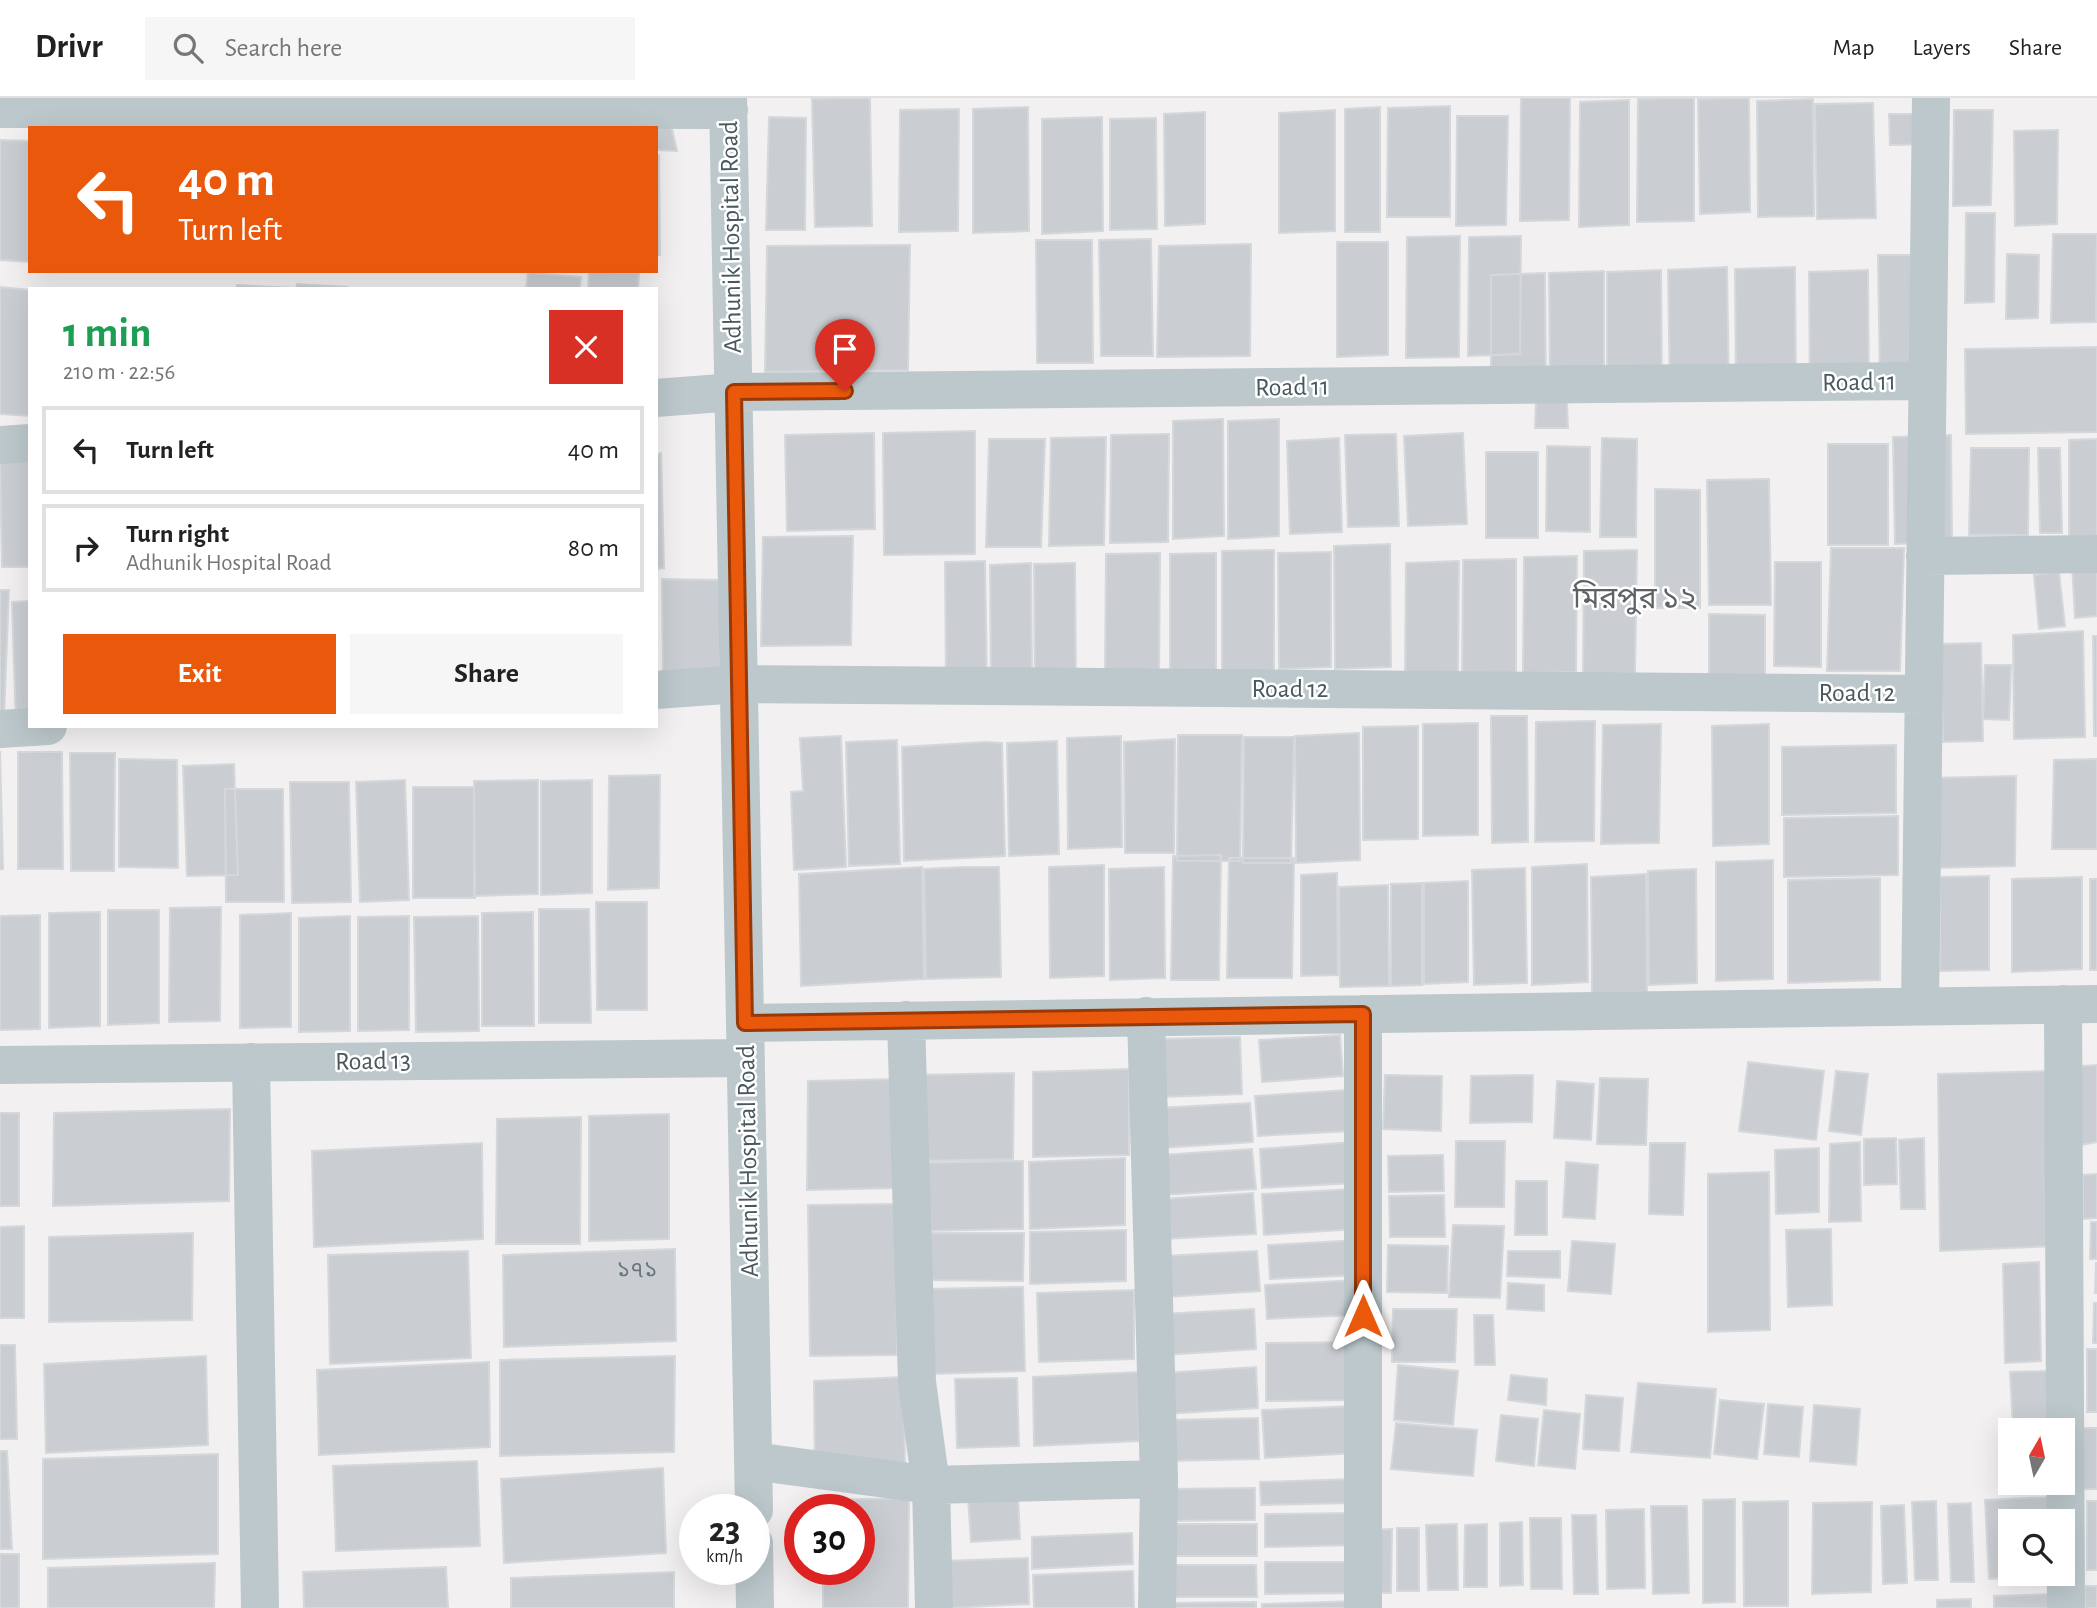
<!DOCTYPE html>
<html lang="en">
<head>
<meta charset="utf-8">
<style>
	body { margin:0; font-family:"Alegreya Sans","Noto Sans Bengali",sans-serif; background:#f6f6f6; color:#222; height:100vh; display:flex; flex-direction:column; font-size:26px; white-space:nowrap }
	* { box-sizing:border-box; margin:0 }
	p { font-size:23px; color:#767676 }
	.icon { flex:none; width:38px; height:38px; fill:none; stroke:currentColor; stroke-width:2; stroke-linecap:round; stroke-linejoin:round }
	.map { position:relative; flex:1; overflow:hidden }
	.details { position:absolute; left:28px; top:189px; width:630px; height:441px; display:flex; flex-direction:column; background:#fff; border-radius:0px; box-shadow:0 7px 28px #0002 }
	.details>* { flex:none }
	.top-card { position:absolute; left:28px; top:28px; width:630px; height:147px; border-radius:0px; box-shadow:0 7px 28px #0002; background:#ea580c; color:#fff; overflow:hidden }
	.needle { width:46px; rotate:9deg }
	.fabs { position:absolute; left:1998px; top:1320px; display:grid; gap:14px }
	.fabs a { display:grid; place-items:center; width:77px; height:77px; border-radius:0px; background:#fff; box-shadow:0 7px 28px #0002; font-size:35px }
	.speed { position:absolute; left:679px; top:1396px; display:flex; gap:14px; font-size:35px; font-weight:700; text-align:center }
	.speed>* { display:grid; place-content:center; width:91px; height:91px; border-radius:50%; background:#fff; box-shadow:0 7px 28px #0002; line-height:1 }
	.speed small { font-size:18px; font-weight:400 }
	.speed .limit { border:10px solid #d22; background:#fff; color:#111 }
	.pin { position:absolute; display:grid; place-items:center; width:60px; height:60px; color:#fff; margin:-72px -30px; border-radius:50% 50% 50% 0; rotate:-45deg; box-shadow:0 0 7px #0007 }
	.pin .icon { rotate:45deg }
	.me { position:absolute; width:77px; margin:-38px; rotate:0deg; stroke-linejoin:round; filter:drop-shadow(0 0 5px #0008) }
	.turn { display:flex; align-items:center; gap:24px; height:147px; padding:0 35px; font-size:32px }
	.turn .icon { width:91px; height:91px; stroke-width:2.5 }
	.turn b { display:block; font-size:49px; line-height:60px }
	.round { display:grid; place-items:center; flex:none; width:74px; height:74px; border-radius:0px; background:#f6f6f6 }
	.headline { display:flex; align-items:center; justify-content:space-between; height:119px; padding:0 35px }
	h1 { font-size:42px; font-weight:700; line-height:52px; color:#1e9e55 }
	.cta { display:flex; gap:14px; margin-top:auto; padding:14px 35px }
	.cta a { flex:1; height:80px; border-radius:0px; background:#ea580c; color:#fff; font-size:28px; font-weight:700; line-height:80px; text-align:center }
	.cta a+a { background:#f6f6f6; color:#222 }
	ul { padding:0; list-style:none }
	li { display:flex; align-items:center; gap:21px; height:88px; margin:0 14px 10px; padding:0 21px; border:4px solid #e0e0e0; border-radius:0px }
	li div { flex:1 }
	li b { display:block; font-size:26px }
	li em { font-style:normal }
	header { display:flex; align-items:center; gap:42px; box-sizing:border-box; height:98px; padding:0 35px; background:#fff; border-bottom:2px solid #e0e0e0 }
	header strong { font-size:33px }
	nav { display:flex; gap:38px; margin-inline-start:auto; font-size:24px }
	.search { width:490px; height:63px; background:#f6f6f6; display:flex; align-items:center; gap:18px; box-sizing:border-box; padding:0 24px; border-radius:0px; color:#767676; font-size:26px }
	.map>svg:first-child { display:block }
	.building { fill:#caced2; stroke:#d4d8db; stroke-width:2 }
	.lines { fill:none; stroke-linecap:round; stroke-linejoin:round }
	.minor { stroke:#bcc8cc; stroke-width:38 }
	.route-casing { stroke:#983908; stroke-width:18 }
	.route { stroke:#ea580c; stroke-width:12 }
	.labels { text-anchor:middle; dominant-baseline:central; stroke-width:5; stroke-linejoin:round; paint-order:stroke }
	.number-label { font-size:23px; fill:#68767a }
	.street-label { font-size:26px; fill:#48585d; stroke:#fff }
	.quarter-label { font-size:30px; fill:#5d6265; stroke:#fff }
</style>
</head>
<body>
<header>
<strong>Drivr</strong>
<div class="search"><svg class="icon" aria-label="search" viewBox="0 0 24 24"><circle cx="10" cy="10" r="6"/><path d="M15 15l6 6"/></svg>Search here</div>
<nav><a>Map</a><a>Layers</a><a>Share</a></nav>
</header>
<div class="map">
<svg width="2097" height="1510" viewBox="0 0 2097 1510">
	<rect width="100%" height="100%" fill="#f2f0f1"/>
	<!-- building -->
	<path class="building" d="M870,0L872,128L815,129L812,1Z
		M1521,0H1570L1569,122L1520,123Z
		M1694,0V123L1637,124L1638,1Z
		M1749,0L1750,114L1700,116L1698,1Z
		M1813,1L1814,118L1758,119L1757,3Z
		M1629,2V127L1579,129L1580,4Z
		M1873,5L1876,120L1817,121L1815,6Z
		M1450,8V119H1387L1388,10Z
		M1028,9L1029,133L973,135V11Z
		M1380,9V134H1345V11Z
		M959,11L958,133L899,134L900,12Z
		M1335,12V133L1279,135V15Z
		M1954,12H1993L1991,107L1953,108Z
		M1205,14V126L1165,128L1164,16Z
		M1889,16H1944V46L1890,47Z
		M669,18L677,53L656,52V30Z
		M1457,18H1508L1506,127L1456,128Z
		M769,19L806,20L805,132H766Z
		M1102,19L1103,133L1042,136V21Z
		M1156,20L1157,131L1110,132V21Z
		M2058,32L2057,126L2015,128L2014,33Z
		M0,42L30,43V164L0,162Z
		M656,57H659L660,157H656Z
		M1966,115H1995L1994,204L1965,205Z
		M2053,136H2097L2096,224L2051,225Z
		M1460,138L1459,259L1406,260L1407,139Z
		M1521,138L1520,256L1468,258L1469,139Z
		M1151,141L1153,258H1101L1099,142Z
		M1036,142H1092L1093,265H1037Z
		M1337,144H1388V257L1337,259Z
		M1251,146L1250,258L1157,259L1159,148Z
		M910,147L908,272L765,274L767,148Z
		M2007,156L2039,157L2038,220L2006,221Z
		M1878,157H1929L1930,287H1880Z
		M1727,169L1729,297L1670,300L1668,172Z
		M1795,169L1796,292L1736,294L1735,171Z
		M1661,172L1662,294L1607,295V174Z
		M1868,172L1869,296L1810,298L1809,174Z
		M1604,173V295L1550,297L1549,175Z
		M589,174L639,175L638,191H588Z
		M528,175L581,179L580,191H526Z
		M1545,175L1546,296L1491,298V177Z
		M297,186L347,189V191H296Z
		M237,187L294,190L237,191Z
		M0,189L30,192V318L0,316Z
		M2097,249V334L1966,336L1965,251Z
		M1536,303L1567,304L1568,330H1535Z
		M1223,321L1224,438L1173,441V323Z
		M1279,321V438L1228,441V323Z
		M975,333V456L884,457L883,335Z
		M874,335L875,431L787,433L785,337Z
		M1463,335L1467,426L1408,428L1404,338Z
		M1169,336L1168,444L1110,445L1111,337Z
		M1396,336L1399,428L1348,429L1345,337Z
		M1951,337L1952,444L1895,446L1893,339Z
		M1106,339L1104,447L1049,448L1051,340Z
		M1339,340L1342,434L1290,436L1287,343Z
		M1602,340L1637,341L1636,439H1600Z
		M989,341H1045L1041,449H986Z
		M2097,341V441L2069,442V342Z
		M1828,346H1888V447H1828Z
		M1547,348L1590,349V434L1546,433Z
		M1971,350H2029L2028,437H1969Z
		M2038,350H2060L2062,435H2040Z
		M1486,354H1538V440H1486Z
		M661,355L664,470L656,471V356Z
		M0,362H30V469H2Z
		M1769,381L1771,507H1709L1707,382Z
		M1655,391L1700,392V510H1655Z
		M853,438L851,547L761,548L763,439Z
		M1390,446L1391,569L1335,571L1334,448Z
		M1831,450H1904L1900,573H1827Z
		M1274,452V573L1222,574V453Z
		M1637,452L1635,575L1583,577L1584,453Z
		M1331,454V569L1279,571L1278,455Z
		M1160,455L1159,580H1105L1106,456Z
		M1216,455V577L1170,578V456Z
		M1577,458L1576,574L1523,575L1524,459Z
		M1516,461V576L1462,578L1463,462Z
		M985,463L987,586L946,588L945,464Z
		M1459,463L1458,580L1405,581L1406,465Z
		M1775,464H1821V569L1774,568Z
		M2097,464V518L2075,520L2072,466Z
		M1031,465L1032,588L991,589L990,467Z
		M1075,465L1076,587L1035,589L1034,466Z
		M2059,474L2065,528L2039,531L2034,477Z
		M662,481L720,482V581H663Z
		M0,492H9L4,618H0Z
		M30,503V626H16L12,504Z
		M1709,516L1765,517V586L1709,585Z
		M2083,533L2085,639L2014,641L2013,537Z
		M2093,538H2097V638H2094Z
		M1981,545L1983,643L1943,644L1941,546Z
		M1985,567H2011L2009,622L1983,621Z
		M1491,618H1527L1528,744L1492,745Z
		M1595,623L1594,743L1535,744L1536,624Z
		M1478,625V737L1423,738V626Z
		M1661,626L1659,745L1601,746L1603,627Z
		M1769,626V746L1713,748L1712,628Z
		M1418,628V741L1363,742V629Z
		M1359,635L1360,762L1296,765L1295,638Z
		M1178,637H1242L1240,763H1177Z
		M841,638L846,769L794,772L791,694L803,693L800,640Z
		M1121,638L1122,749L1068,751L1067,640Z
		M1244,639H1294L1291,765H1243Z
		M1175,641L1174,755H1125L1124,644Z
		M897,642L900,766L849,768L846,644Z
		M1057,643L1059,756L1009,758L1007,645Z
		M985,644L1002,645L1005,758L904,763L902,649Z
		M1896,647V715L1782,717V649Z
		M0,653L3,771H0Z
		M18,654H62L63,771H18Z
		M70,655H115L114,773H71Z
		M119,661L177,662L178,770L119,769Z
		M2097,661V751H2052L2054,662Z
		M234,666L238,777L187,778L183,668Z
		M660,677L659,790L608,792L609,678Z
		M2016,678L2015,768L1931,770L1932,680Z
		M405,682L409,802L360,804L356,684Z
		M538,682V796L474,798V683Z
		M592,682V795L541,797V683Z
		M290,684H349L351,804L292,805Z
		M413,689H474L475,800H413Z
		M225,691H283L284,804H226Z
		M1898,718V777L1784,779V720Z
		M1221,757L1219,882H1171L1173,758Z
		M1229,760H1294L1292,880H1227Z
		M1773,762V881L1716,883V764Z
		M1587,766L1588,884L1532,887V769Z
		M1104,767V878L1050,880L1049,769Z
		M922,769L924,881L801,888L799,776Z
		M964,769H999L1001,879L926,881L924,771Z
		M1164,769L1165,880L1110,882L1109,771Z
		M1525,770L1527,885L1474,887L1472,772Z
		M1696,771L1697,885L1649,887L1648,773Z
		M1337,775L1338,877L1301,878V777Z
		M1646,776L1647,894L1592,896L1591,779Z
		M1989,778V872L1940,873V779Z
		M2082,779V871L2012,874V781Z
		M1880,780V882L1788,885V782Z
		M2090,781H2097V872H2090Z
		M1468,783V884L1424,886V785Z
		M1422,785V887L1391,888V786Z
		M1388,787L1389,888L1340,889L1339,789Z
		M596,804H647V912H597Z
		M221,809L220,923L169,924L170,810Z
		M539,811H589L591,925H539Z
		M108,812H159V925L108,927Z
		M100,814V928L49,930V815Z
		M533,814L534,928H482V815Z
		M291,815V929L240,930V817Z
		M40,817V931L0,932V818Z
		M350,818V933L299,934V820Z
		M409,818V932L358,933V819Z
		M478,818L479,933L416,934L414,819Z
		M1340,937L1343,978L1262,984L1259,942Z
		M1240,939L1242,996L1162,999L1160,941Z
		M1748,964L1824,973L1816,1042L1739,1033Z
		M2097,967V1044L2070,1049L2069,969Z
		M1129,971V1057L1033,1059V974Z
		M1836,973L1868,976L1861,1037L1829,1033Z
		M2052,973L2054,1148L1940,1153L1938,976Z
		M1014,975L1013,1061L917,1063L918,977Z
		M1385,977L1442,978L1441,1033L1383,1031Z
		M1533,977L1532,1024L1470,1025L1471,978Z
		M1600,980L1648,981L1646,1047L1597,1046Z
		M898,981L897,1090L807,1092L808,983Z
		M1557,983L1594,986L1591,1042L1554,1040Z
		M1347,992L1350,1033L1258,1038L1255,998Z
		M1250,1005L1253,1044L1161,1050L1158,1010Z
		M230,1011L229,1103L53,1108L54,1015Z
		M0,1015H19V1108H0Z
		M669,1016V1141L589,1143V1018Z
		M581,1019L580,1146H496L497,1021Z
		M1896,1040L1897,1086L1864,1087V1041Z
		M1924,1040L1925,1111H1901L1899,1042Z
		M1456,1043H1505L1504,1109H1455Z
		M1352,1044L1355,1085L1262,1090L1260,1051Z
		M1860,1044L1861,1123L1829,1124L1830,1046Z
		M482,1045L483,1141L314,1149L312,1053Z
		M1650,1045H1685L1683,1117L1649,1116Z
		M1819,1050V1114L1776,1116L1775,1052Z
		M1252,1051L1256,1091L1163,1097L1161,1057Z
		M1443,1057L1444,1093L1389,1094L1388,1058Z
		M1125,1060V1127L1030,1131L1029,1064Z
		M1023,1063V1131L920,1133L921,1065Z
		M1566,1064L1598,1067L1595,1121L1563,1119Z
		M1769,1074L1770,1232L1708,1234V1076Z
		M2097,1076V1120L2083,1121V1077Z
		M1516,1083H1547V1137H1515Z
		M1354,1091L1356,1131L1264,1137L1262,1096Z
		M1253,1095L1256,1136L1164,1141L1162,1101Z
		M1444,1097L1445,1139H1390L1389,1098Z
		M896,1106L897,1257L810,1258L808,1107Z
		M2091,1124H2097V1161H2090Z
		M1453,1127L1504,1128L1500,1200L1449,1199Z
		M24,1128V1220H0V1129Z
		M1831,1131L1832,1207L1788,1209L1786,1132Z
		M1126,1132V1183L1030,1186V1134Z
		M193,1135L192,1222L49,1224V1139Z
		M925,1135H1024L1023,1183L925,1182Z
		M1359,1142V1177L1270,1181L1268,1147Z
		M1572,1143L1615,1146L1611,1196L1568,1193Z
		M1388,1147L1448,1148L1447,1195L1387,1194Z
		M675,1151L676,1243L504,1249L503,1157Z
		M468,1153L471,1260L330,1266L328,1157Z
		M1257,1153L1260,1193L1167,1199L1165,1158Z
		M1508,1153H1560V1180L1507,1178Z
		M2039,1164L2041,1263L2005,1265L2003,1166Z
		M2096,1165H2097V1195H2095Z
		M1358,1182L1356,1217L1267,1221L1265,1187Z
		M1508,1185L1544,1187V1213L1507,1211Z
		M1023,1189L1025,1273L931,1276L929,1191Z
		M1134,1192V1261L1039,1264L1037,1195Z
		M2094,1205H2097V1245H2093Z
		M1254,1211L1256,1251L1164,1257L1161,1216Z
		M1393,1211H1457L1455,1264H1392Z
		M1474,1217H1493L1495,1267H1475Z
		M1359,1244V1302L1266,1303V1245Z
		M0,1247H15L17,1341H0Z
		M2087,1251H2097V1314H2087Z
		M206,1258L208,1347L46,1355L44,1266Z
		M675,1258L674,1354L500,1358V1262Z
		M489,1264L490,1349L319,1357L317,1272Z
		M1398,1267L1458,1273L1453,1327L1394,1322Z
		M1256,1269L1258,1310L1166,1316L1164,1275Z
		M2047,1273L2050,1332H2013L2010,1274Z
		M1138,1274L1139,1343L1034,1348L1033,1279Z
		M1511,1277L1547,1281L1546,1307L1508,1302Z
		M904,1279L905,1374L815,1378L814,1283Z
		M1017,1280L1019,1348L957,1350L955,1281Z
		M1638,1285L1716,1291L1710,1360L1631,1354Z
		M1586,1297L1623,1300L1619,1353L1583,1351Z
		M1720,1302L1764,1306L1757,1361L1714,1356Z
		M1768,1306L1803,1309L1799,1359L1764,1356Z
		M1814,1307L1860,1311L1856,1367L1810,1363Z
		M1354,1308L1357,1355L1265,1360L1262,1312Z
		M1544,1312L1580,1316L1575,1371L1538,1367Z
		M1501,1317L1538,1321L1534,1368L1496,1363Z
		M1258,1320L1259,1361L1166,1363V1322Z
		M1396,1325L1477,1332L1473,1378L1391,1371Z
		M2083,1330H2097V1391H2081Z
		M0,1353H7L12,1451H0Z
		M218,1356V1456L43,1461V1361Z
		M477,1363L480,1448L336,1453L333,1368Z
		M663,1370L666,1455L504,1465L501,1381Z
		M1354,1381V1405L1261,1407L1260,1384Z
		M2014,1384H2053V1387L2014,1388Z
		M1255,1390V1422L1164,1423L1163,1391Z
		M1018,1397L1020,1441L971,1444L968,1400Z
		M2054,1399L2055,1423H2011V1475H2058V1478L1989,1481L1985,1402Z
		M909,1400L908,1510H823V1472H859V1412H823V1402Z
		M1735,1401V1504L1703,1505V1402Z
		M1788,1403V1508H1744L1743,1404Z
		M1936,1403L1938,1482H1915L1912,1404Z
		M2087,1403H2097V1472H2087Z
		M1872,1404L1871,1494L1812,1496L1813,1405Z
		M1971,1405L1974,1484H1951L1948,1406Z
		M1904,1407L1907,1485L1883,1486L1881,1408Z
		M1651,1408H1687L1689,1495L1653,1496Z
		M1644,1411L1645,1490L1607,1491L1606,1412Z
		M1356,1415L1357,1447L1265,1449V1416Z
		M1572,1417H1596L1598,1496H1574Z
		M1530,1420H1561L1562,1491H1531Z
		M1522,1424L1523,1487L1500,1488V1425Z
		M1165,1426H1257V1458H1165Z
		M1457,1426L1458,1492H1428L1426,1427Z
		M1487,1426V1489H1464L1465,1427Z
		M1397,1430H1419V1493H1397Z
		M1392,1431L1391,1495L1369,1494V1432Z
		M1132,1435L1133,1466L1032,1471V1439Z
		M0,1456H19V1510H0Z
		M1028,1460L1029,1506L948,1510L946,1463Z
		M1265,1464H1357V1495L1265,1496Z
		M215,1465L214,1510H48V1470Z
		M1166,1467H1256L1257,1499H1165Z
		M446,1469L448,1510H304L303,1474Z
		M1133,1473L1134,1510H1034L1033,1477Z
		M674,1474V1510H511V1480Z
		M2085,1488H2097V1510H2085Z
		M2053,1496V1510H1994V1498Z
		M1971,1501V1510H1937V1502Z
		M1358,1503V1510H1262V1506Z
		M1256,1504V1510H1163V1505Z"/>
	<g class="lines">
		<!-- minor -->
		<path class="minor" d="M728,0L754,1412
			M0,11L729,12
			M656,300L734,294L1927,283
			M0,347L30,345
			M1925,458L2097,456
			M656,592L739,586L1924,596
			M0,631L48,628
			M2063,906L2066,1510
			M1920,908L1931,0
			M1146,918L1159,1381L1157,1510
			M906,922L917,1284L931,1387L934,1510
			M745,925L2097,906
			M251,964L260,1510
			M0,967L746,960
			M753,1363L931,1387L1159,1381
			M754,1445L755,1510
			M1363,1510V916"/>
	</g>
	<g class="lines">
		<!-- route casing -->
		<g class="route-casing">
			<path id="route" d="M845,293L734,294L745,925L1363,916V1218"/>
		</g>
		<!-- route -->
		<use href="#route" class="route"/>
	</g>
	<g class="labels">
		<!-- number labels -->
		<g class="number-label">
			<text x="637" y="1172">১৭১</text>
		</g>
		<!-- street labels -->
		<g class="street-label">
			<text transform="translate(731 139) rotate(-91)">Adhunik Hospital Road</text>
			<text transform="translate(1859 284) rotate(-1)">Road 11</text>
			<text transform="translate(1292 289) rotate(-1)">Road 11</text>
			<text x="1290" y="591">Road 12</text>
			<text x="1857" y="595">Road 12</text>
			<text transform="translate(373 963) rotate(-1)">Road 13</text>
			<text transform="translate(748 1063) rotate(-91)">Adhunik Hospital Road</text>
		</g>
		<!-- quarter labels -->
		<g class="quarter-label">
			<text x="1635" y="501">মিরপুর ১২</text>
		</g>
	</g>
</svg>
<div class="fabs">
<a><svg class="needle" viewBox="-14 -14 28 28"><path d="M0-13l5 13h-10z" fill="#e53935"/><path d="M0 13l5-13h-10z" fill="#767676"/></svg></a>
<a><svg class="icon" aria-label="search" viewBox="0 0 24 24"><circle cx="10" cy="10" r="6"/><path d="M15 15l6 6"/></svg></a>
</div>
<div class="speed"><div>23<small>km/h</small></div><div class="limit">30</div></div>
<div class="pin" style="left:845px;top:293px;background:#d93025"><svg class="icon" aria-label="arrive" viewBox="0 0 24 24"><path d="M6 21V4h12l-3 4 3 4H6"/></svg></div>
<svg class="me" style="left:1363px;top:1218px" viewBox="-20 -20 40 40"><path d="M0-17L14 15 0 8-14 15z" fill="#ea580c" stroke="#fff" stroke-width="4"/></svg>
<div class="top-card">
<div class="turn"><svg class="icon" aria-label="left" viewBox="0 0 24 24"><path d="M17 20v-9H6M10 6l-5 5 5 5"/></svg><div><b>40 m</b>Turn left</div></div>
</div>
<section class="details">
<div class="headline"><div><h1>1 min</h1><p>210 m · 22:56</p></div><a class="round" style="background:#d93025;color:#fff"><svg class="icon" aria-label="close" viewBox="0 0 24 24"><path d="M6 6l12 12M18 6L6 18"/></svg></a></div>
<ul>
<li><svg class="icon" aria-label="left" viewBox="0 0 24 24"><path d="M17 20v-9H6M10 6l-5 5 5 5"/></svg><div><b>Turn left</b></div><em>40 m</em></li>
<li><svg class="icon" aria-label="right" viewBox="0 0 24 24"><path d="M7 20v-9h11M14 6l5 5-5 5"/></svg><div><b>Turn right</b><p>Adhunik Hospital Road</p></div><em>80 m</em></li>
</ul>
<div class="cta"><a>Exit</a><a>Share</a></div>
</section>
</div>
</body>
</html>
